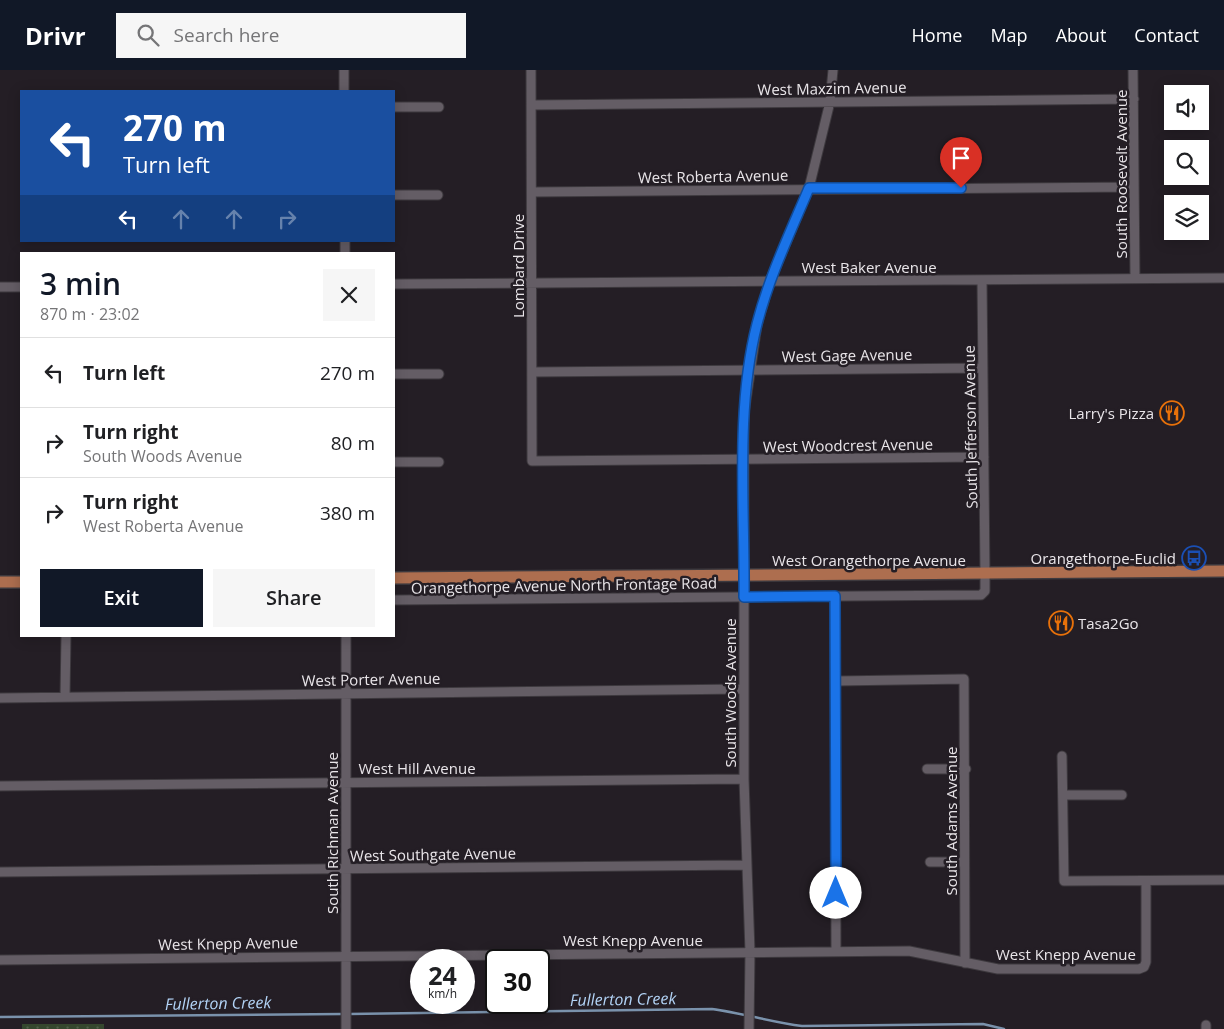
<!DOCTYPE html>
<html lang="en">
<head>
<meta charset="utf-8">
<style>
	body { margin:0; font-family:"Open Sans",sans-serif; background:#f6f6f6; color:#202124; height:100vh; display:flex; flex-direction:column; font-size:19px; white-space:nowrap }
	* { box-sizing:border-box; margin:0 }
	p { font-size:16px; color:#757577 }
	.icon { flex:none; width:28px; height:28px; fill:none; stroke:currentColor; stroke-width:2; stroke-linecap:round; stroke-linejoin:round }
	.map { position:relative; flex:1; overflow:hidden }
	.panel { position:absolute; left:20px; top:182px; width:375px; height:385px; display:flex; flex-direction:column; background:#fff; border-radius:0px; box-shadow:0 2px 12px #0003 }
	.panel>* { flex:none }
	.hud { position:absolute; left:20px; top:20px; width:375px; height:152px; border-radius:0px; box-shadow:0 2px 12px #0003; background:#1a4fa0; color:#fff; overflow:hidden }
	.tools { position:absolute; left:1164px; top:15px; display:grid; gap:10px }
	.tools a { display:grid; place-items:center; width:45px; height:45px; border-radius:0px; background:#fff; box-shadow:0 2px 12px #0003; font-size:25px }
	.speed { position:absolute; left:410px; top:879px; display:flex; gap:10px; font-size:25px; font-weight:700; text-align:center }
	.speed>* { display:grid; place-content:center; width:65px; height:65px; border-radius:50%; background:#fff; box-shadow:0 2px 12px #0003; line-height:1 }
	.speed small { font-size:12px; font-weight:400 }
	.speed .limit { border:2px solid #111; border-radius:8px; background:#fff; color:#111 }
	.pin { position:absolute; display:grid; place-items:center; width:42px; height:42px; color:#fff; margin:-51px -21px; border-radius:50% 50% 50% 0; rotate:-45deg; box-shadow:0 0 5px #0007 }
	.pin .icon { rotate:45deg }
	.me { position:absolute; width:55px; margin:-28px; rotate:0deg; stroke-linejoin:round; filter:drop-shadow(0 0 4px #0008) }
	.turn { display:flex; align-items:center; gap:18px; height:105px; padding:0 20px; font-size:22px }
	.turn .icon { width:65px; height:65px; stroke-width:2.5 }
	.turn b { display:block; font-size:35px; line-height:42px }
	.lanes { display:flex; align-items:center; height:48px; padding:0 20px; background:#0003; justify-content:center; gap:25px; direction:ltr }
	.lanes .off { opacity:.35 }
	.round { display:grid; place-items:center; flex:none; width:52px; height:52px; border-radius:0px; background:#f6f6f6 }
	.headline { display:flex; align-items:center; justify-content:space-between; height:85px; padding:0 20px }
	h1 { font-size:30px; font-weight:600; line-height:38px; color:#111827 }
	.cta { display:flex; gap:10px; margin-top:auto; padding:10px 20px }
	.cta a { flex:1; height:58px; border-radius:0px; background:#111827; color:#fff; font-size:20px; font-weight:600; line-height:58px; text-align:center }
	.cta a+a { background:#f6f6f6; color:#202124 }
	ul { padding:0; list-style:none }
	li { display:flex; align-items:center; gap:15px; height:70px; padding:0 20px; border-top:1px solid #e0e0e0 }
	li div { flex:1 }
	li b { display:block; font-size:19px }
	li em { font-style:normal }
	header { display:flex; align-items:center; gap:30px; box-sizing:border-box; height:70px; padding:0 25px; background:#111827; color:#fff }
	header strong { font-size:24px }
	nav { display:flex; gap:28px; margin-inline-start:auto; font-size:18px }
	.search { width:350px; height:45px; background:#f6f6f6; display:flex; align-items:center; gap:12px; box-sizing:border-box; padding:0 18px; border-radius:0px; color:#757577; font-size:19px }
	.map>svg:first-child { display:block }
	.grass { fill:url(#grass-dots) }
	.lines { fill:none; stroke-linecap:round; stroke-linejoin:round }
	.stream { stroke:#7a92ac; stroke-width:2.5 }
	.minor-casing { stroke:#3d393e; stroke-width:11 }
	.major-casing { stroke:#3d393e; stroke-width:14 }
	.minor { stroke:#645d65; stroke-width:9 }
	.major { stroke:#ad6e4f; stroke-width:11 }
	.route-casing { stroke:#114b97; stroke-width:12 }
	.route { stroke:#1a73e8; stroke-width:9 }
	.labels { text-anchor:middle; dominant-baseline:central; stroke-width:5; stroke-linejoin:round; paint-order:stroke }
	.street-label { font-size:15px; fill:#e9e5e9; stroke:#241e25 }
	.poi-label { font-size:15px; fill:#e9e5e9; stroke:#241e25; text-anchor:end }
	.water-label { font-size:16px; font-style:italic; fill:#b3d4f7; stroke:#241e25 }
</style>
</head>
<body>
<header>
<strong>Drivr</strong>
<div class="search"><svg class="icon" aria-label="search" viewBox="0 0 24 24"><circle cx="10" cy="10" r="6"/><path d="M15 15l6 6"/></svg>Search here</div>
<nav><a>Home</a><a>Map</a><a>About</a><a>Contact</a></nav>
</header>
<div class="map">
<svg width="1224" height="959" viewBox="0 0 1224 959">
	<defs>
		<pattern id="grass-dots" width="8" height="8" patternUnits="userSpaceOnUse" patternTransform="scale(1.25)"><rect width="8" height="8" fill="#35472e"/><path d="M2 2h.1M6 6h.1" fill="none" stroke="#52614c" stroke-width="1.8" stroke-linecap="round"/></pattern>
	</defs>
	<rect width="100%" height="100%" fill="#241e25"/>
	<!-- grass -->
	<path class="grass" d="M22,954H104V959H22Z"/>
	<g class="lines">
		<!-- stream -->
		<path class="stream" d="M349,944L712,939C742,943 771,952 802,956L983,954L1004,959
			M0,947L343,944"/>
		<!-- minor casing -->
		<g class="minor-casing">
			<path id="minor" d="M344,0V21
				M531,0L532,391L984,387
				M1133,0L1135,208
				M531,35L1134,29
				M394,37H439
				M532,122L1134,117
				M394,125H438
				M345,171V184
				M394,214L1224,208
				M0,217H21
				M532,302L983,298
				M394,304H439
				M394,392H439
				M835,526L836,881
				M394,530L981,525L985,521V504L982,210
				M346,566V959
				M836,611L964,609L965,893
				M65,627L66,566
				M0,628L743,619
				M1062,686L1064,811L1224,810
				M927,699H966
				M0,716L744,709
				M1063,725H1122
				M930,792H964
				M0,802L746,795
				M0,890L909,881L998,899H1139L1144,897L1146,892V811
				M1206,955V959
				M749,959L750,882L744,709V344L757,255L770,211L809,118L830,32L833,0"/>
		</g>
		<!-- major casing -->
		<g class="major-casing">
			<path id="major" d="M394,508L1224,501
				M0,512H21"/>
		</g>
		<!-- minor -->
		<use href="#minor" class="minor"/>
		<!-- major -->
		<use href="#major" class="major"/>
	</g>
	<g class="lines">
		<!-- route casing -->
		<g class="route-casing">
			<path id="route" d="M836,823L835,526L744,527C745,438 735,340 757,254C769,207 790,163 809,118H961"/>
		</g>
		<!-- route -->
		<use href="#route" class="route"/>
	</g>
	<!-- icons -->
	<defs>
		<g id="restaurant-ring" transform="scale(1.25)"><circle r="9.5" fill="#241e25" stroke="#e8710a" stroke-width="1.5"/><path d="M-5-6h1v4h1v-4h1v4h1v-4h1v5L-1.5 .5V6h-2V.5L-5-1ZM5-6V6H3V1.5H1.5Q1.5-4 5-6Z" fill="#e8710a"/></g>
		<g id="bus-ring" transform="scale(1.25)"><circle r="9.5" fill="#241e25" stroke="#1a4fb4" stroke-width="1.5"/><path d="M-5-6H5V4H4V6H2V4H-2V6H-4V4H-5ZM-3.5-4V0h7V-4ZM-3.5 1.2v1.5H-2V1.2ZM2 1.2v1.5H3.5V1.2Z" fill="#1a4fb4"/></g>
	</defs>
	<g fill-rule="evenodd">
		<use href="#restaurant-ring" x="1172" y="343"/>
		<use href="#bus-ring" x="1194" y="488"/>
		<use href="#restaurant-ring" x="1061" y="553"/>
	</g>
	<g class="labels">
		<!-- street labels -->
		<g class="street-label">
			<text transform="translate(832 18) rotate(-1)">West Maxzim Avenue</text>
			<text transform="translate(1121 104) rotate(-90)">South Roosevelt Avenue</text>
			<text transform="translate(713 106) rotate(-1)">West Roberta Avenue</text>
			<text transform="translate(518 196) rotate(-90)">Lombard Drive</text>
			<text x="869" y="197">West Baker Avenue</text>
			<text transform="translate(847 285) rotate(-1)">West Gage Avenue</text>
			<text transform="translate(970 357) rotate(-91)">South Jefferson Avenue</text>
			<text transform="translate(848 375) rotate(-1)">West Woodcrest Avenue</text>
			<text x="869" y="490">West Orangethorpe Avenue</text>
			<text transform="translate(564 515) rotate(-1)">Orangethorpe Avenue North Frontage Road</text>
			<text transform="translate(371 609) rotate(-1)">West Porter Avenue</text>
			<text transform="translate(730 623) rotate(-90)">South Woods Avenue</text>
			<text x="417" y="698">West Hill Avenue</text>
			<text transform="translate(951 751) rotate(-90)">South Adams Avenue</text>
			<text transform="translate(332 763) rotate(-90)">South Richman Avenue</text>
			<text transform="translate(433 784) rotate(-1)">West Southgate Avenue</text>
			<text x="633" y="870">West Knepp Avenue</text>
			<text transform="translate(228 873) rotate(-1)">West Knepp Avenue</text>
			<text x="1066" y="884">West Knepp Avenue</text>
		</g>
		<!-- poi labels -->
		<g class="poi-label">
			<text x="1154" y="343">Larry's Pizza</text>
			<text x="1176" y="488">Orangethorpe-Euclid</text>
			<text x="1078" y="553" text-anchor="start">Tasa2Go</text>
		</g>
		<!-- water labels -->
		<g class="water-label">
			<text transform="translate(623 929) rotate(-1)">Fullerton Creek</text>
			<text transform="translate(218 933) rotate(-1)">Fullerton Creek</text>
		</g>
	</g>
</svg>
<div class="tools">
<a><svg class="icon" aria-label="sound" viewBox="0 0 24 24"><path d="M4 9h4l5-4v14l-5-4H4zM17 9q2 3 0 6"/></svg></a>
<a><svg class="icon" aria-label="search" viewBox="0 0 24 24"><circle cx="10" cy="10" r="6"/><path d="M15 15l6 6"/></svg></a>
<a><svg class="icon" aria-label="layers" viewBox="0 0 24 24"><path d="M12 4l9 5-9 5-9-5zM3 14l9 5 9-5"/></svg></a>
</div>
<div class="speed"><div>24<small>km/h</small></div><div class="limit">30</div></div>
<div class="pin" style="left:961px;top:118px;background:#d93025"><svg class="icon" aria-label="arrive" viewBox="0 0 24 24"><path d="M6 21V4h12l-3 4 3 4H6"/></svg></div>
<svg class="me" style="left:836px;top:823px" viewBox="-20 -20 40 40"><circle r="19" fill="#fff"/><path d="M0-13L10 11 0 6-10 11z" fill="#1a73e8"/></svg>
<div class="hud">
<div class="turn"><svg class="icon" aria-label="left" viewBox="0 0 24 24"><path d="M17 20v-9H6M10 6l-5 5 5 5"/></svg><div><b>270 m</b>Turn left</div></div>
<div class="lanes"><svg class="icon" aria-label="left" viewBox="0 0 24 24"><path d="M17 20v-9H6M10 6l-5 5 5 5"/></svg><svg class="icon off" aria-label="ahead" viewBox="0 0 24 24"><path d="M12 20V5M6 11l6-6 6 6"/></svg><svg class="icon off" aria-label="ahead" viewBox="0 0 24 24"><path d="M12 20V5M6 11l6-6 6 6"/></svg><svg class="icon off" aria-label="right" viewBox="0 0 24 24"><path d="M7 20v-9h11M14 6l5 5-5 5"/></svg></div>
</div>
<section class="panel">
<div class="headline"><div><h1>3 min</h1><p>870 m · 23:02</p></div><a class="round"><svg class="icon" aria-label="close" viewBox="0 0 24 24"><path d="M6 6l12 12M18 6L6 18"/></svg></a></div>
<ul>
<li><svg class="icon" aria-label="left" viewBox="0 0 24 24"><path d="M17 20v-9H6M10 6l-5 5 5 5"/></svg><div><b>Turn left</b></div><em>270 m</em></li>
<li><svg class="icon" aria-label="right" viewBox="0 0 24 24"><path d="M7 20v-9h11M14 6l5 5-5 5"/></svg><div><b>Turn right</b><p>South Woods Avenue</p></div><em>80 m</em></li>
<li><svg class="icon" aria-label="right" viewBox="0 0 24 24"><path d="M7 20v-9h11M14 6l5 5-5 5"/></svg><div><b>Turn right</b><p>West Roberta Avenue</p></div><em>380 m</em></li>
</ul>
<div class="cta"><a>Exit</a><a>Share</a></div>
</section>
</div>
</body>
</html>
